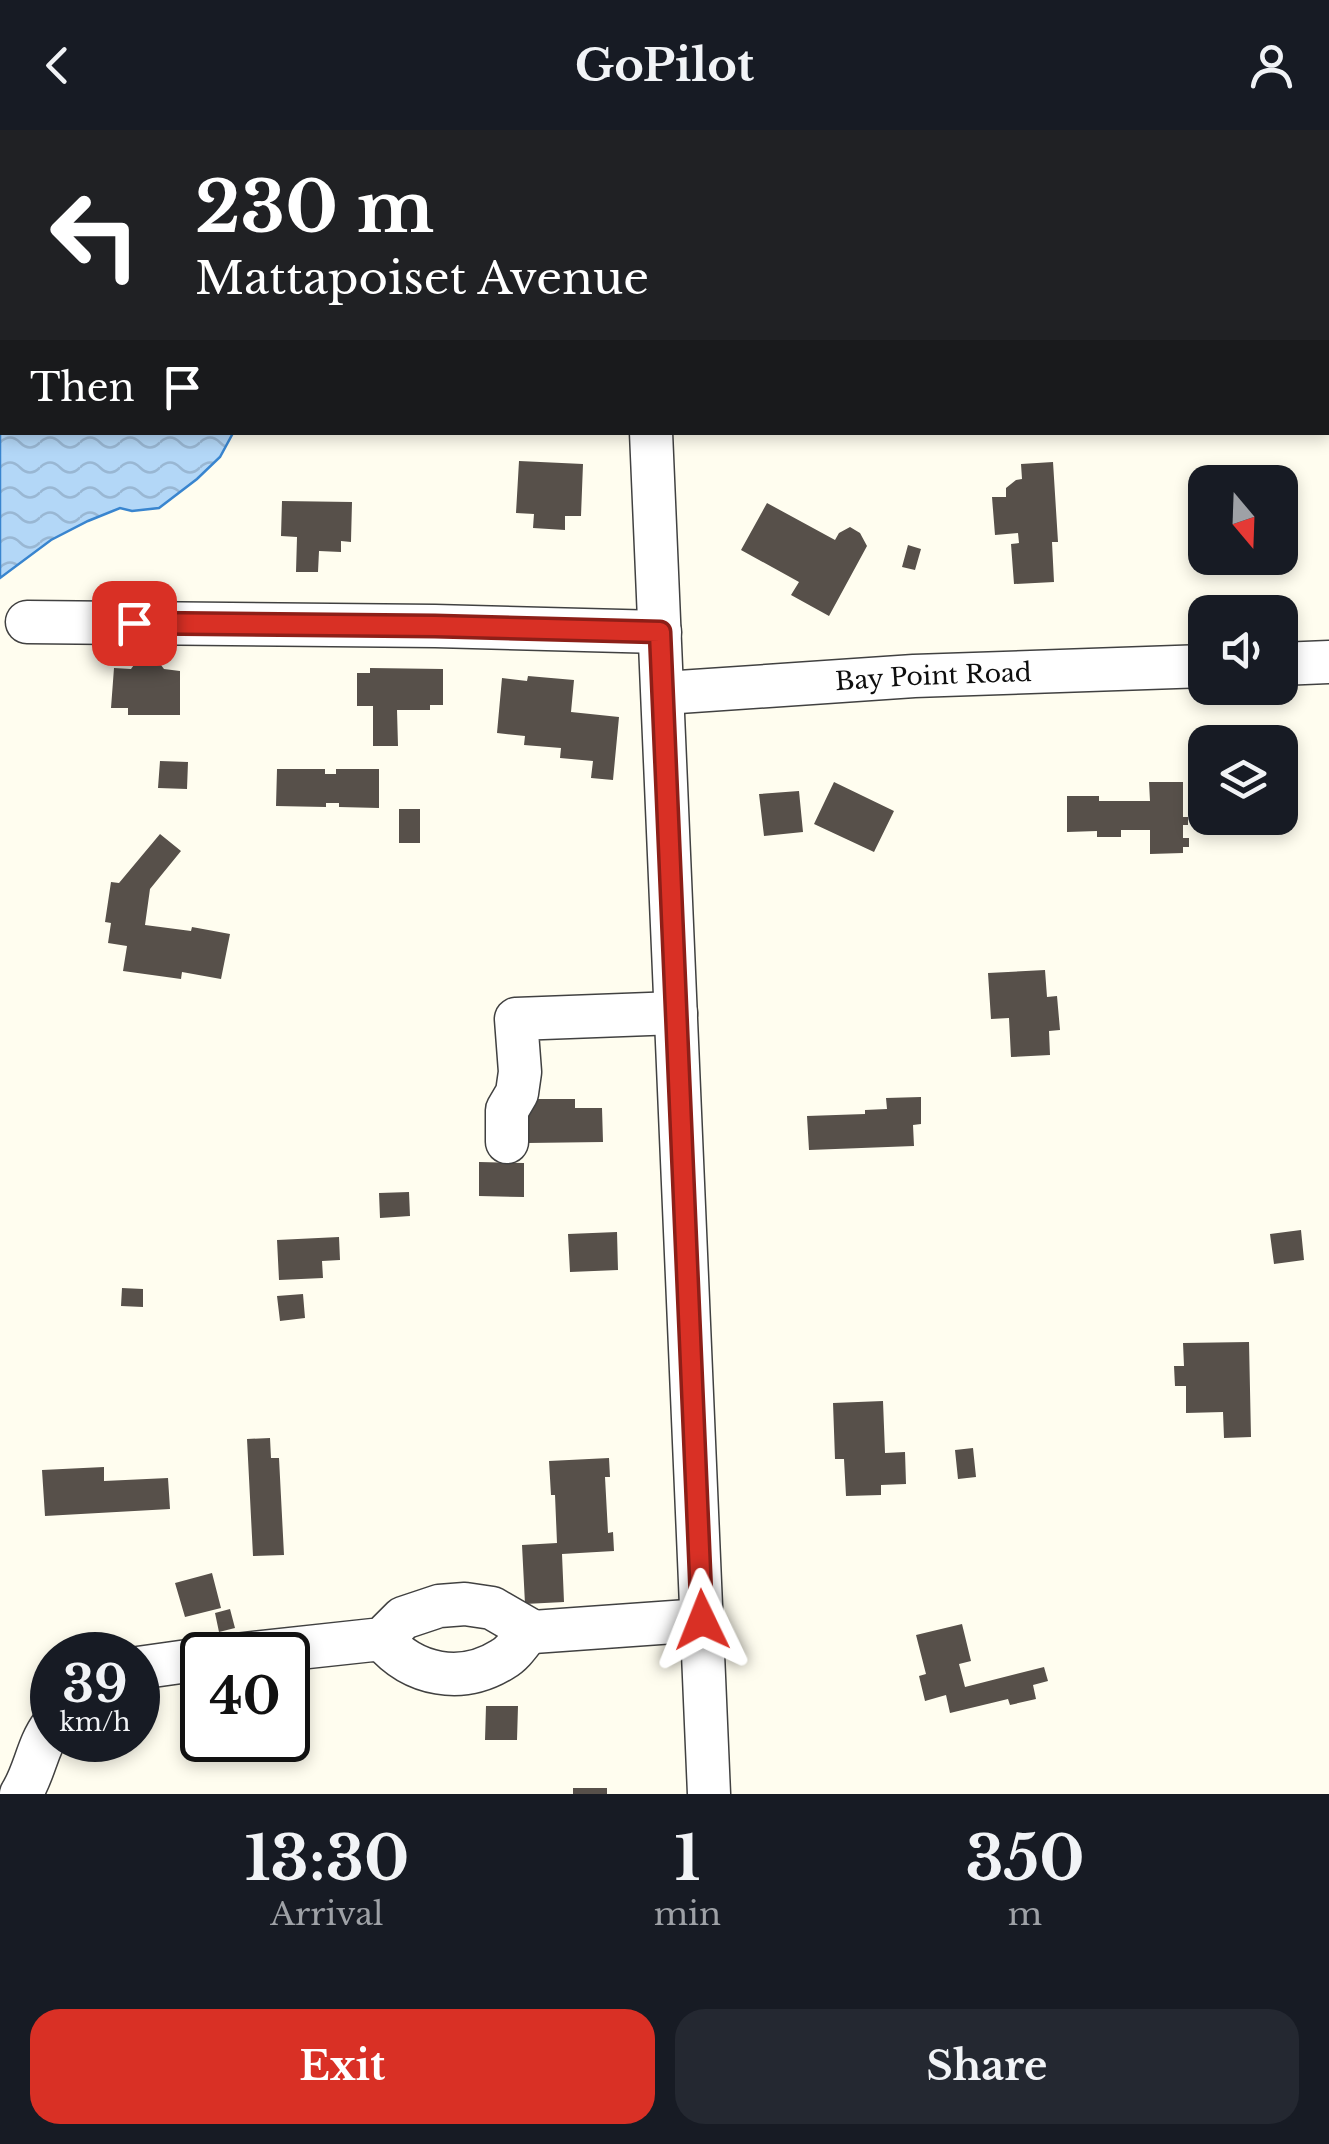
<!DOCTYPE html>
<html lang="en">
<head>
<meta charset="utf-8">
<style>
	body { margin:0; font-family:"Libre Baskerville",serif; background:#242831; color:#f1f3f6; height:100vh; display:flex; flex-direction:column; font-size:38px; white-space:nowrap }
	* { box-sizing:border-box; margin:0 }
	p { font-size:32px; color:#9ea1a6 }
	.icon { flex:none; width:55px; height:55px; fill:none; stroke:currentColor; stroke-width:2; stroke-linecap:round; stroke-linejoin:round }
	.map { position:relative; height:1664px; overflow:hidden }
	.details { display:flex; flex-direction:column; background:#171b24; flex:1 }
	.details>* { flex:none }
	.guide { position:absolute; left:0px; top:0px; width:1330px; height:305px; box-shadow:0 5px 15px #0003; background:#202124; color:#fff; overflow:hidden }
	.needle { width:65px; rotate:161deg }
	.tools { position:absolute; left:1188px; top:335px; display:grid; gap:20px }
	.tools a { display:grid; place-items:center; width:110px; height:110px; border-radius:20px; background:#171b24; box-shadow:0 5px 15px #0003; font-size:50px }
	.speed { position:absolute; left:30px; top:1502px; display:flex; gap:20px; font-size:50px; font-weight:700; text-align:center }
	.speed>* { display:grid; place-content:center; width:130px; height:130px; border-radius:50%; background:#171b24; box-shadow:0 5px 15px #0003; line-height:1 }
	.speed small { font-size:25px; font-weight:400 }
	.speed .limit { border:5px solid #111; border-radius:15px; background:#fff; color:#111 }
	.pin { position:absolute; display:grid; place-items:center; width:85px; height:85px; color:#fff; margin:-42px; border-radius:20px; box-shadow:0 5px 15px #0006 }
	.me { position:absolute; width:110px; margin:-55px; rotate:358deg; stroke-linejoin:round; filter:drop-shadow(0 0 8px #0008) }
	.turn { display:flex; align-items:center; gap:35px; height:210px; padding:0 30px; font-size:45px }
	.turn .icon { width:130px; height:130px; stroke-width:2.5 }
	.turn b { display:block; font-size:70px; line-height:85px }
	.then { display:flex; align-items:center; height:95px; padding:0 30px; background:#0003; gap:20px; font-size:38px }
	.eta { display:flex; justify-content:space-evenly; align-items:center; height:170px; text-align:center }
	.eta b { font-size:60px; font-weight:800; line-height:70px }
	.action { display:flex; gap:20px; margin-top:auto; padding:20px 30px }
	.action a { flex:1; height:115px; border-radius:30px; background:#d93025; color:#fff; font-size:40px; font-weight:800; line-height:115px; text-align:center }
	.action a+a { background:#242831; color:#f1f3f6 }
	header { display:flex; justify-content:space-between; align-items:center; height:130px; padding:0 30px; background:#171b24; font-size:45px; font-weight:800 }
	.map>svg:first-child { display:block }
	.water { fill:url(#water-waves); stroke:#3985cf; stroke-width:2.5 }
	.building { fill:#57504a }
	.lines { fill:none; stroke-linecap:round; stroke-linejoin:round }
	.minor-casing { stroke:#414141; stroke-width:45 }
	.minor { stroke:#fff; stroke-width:42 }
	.route-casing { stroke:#8d1f18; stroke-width:25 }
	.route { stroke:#d93025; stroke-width:18 }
	.labels { text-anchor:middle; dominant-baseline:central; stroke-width:10; stroke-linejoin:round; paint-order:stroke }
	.street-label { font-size:25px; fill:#0e0e0e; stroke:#fff }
</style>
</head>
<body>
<header><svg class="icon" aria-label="back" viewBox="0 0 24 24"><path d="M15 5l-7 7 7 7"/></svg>GoPilot<svg class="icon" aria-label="person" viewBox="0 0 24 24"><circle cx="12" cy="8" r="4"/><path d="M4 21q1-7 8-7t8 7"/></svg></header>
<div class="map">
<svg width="1329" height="1664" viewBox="0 0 1329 1664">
	<defs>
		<pattern id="water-waves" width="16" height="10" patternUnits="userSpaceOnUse" patternTransform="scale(2.5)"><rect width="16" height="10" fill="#b3d7f7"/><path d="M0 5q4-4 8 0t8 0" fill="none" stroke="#99b7d3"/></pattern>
	</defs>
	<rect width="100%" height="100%" fill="#fffdef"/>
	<!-- water -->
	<path class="water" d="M0,0H390L391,2H2V302L233,303L220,327L197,349L159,378L132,381L120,378L88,391L51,410L0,448Z"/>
	<!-- building -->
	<path class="building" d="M519,331L583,334L581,386H565V400L533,398L534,384L516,383Z
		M1053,332L1058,412H1052L1054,452L1014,454L1011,414L1019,413L1018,403L995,405L992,367H1006V358L1016,350L1022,349L1021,334Z
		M282,371L352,372L351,412L341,411V422L319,421L318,442H296L297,407L281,406Z
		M767,373L835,410L839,403L850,397L860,403L867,416L829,486L791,465L799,452L741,420Z
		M908,415L921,419L915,440L902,437Z
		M155,527L164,539L180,541V585H128V578H111L114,538L131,539L139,528Z
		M370,538L443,539V575H430V580H397L398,616H373V576H357V543H370Z
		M528,546L574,550L571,582L619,587L613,650L591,648L593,631L560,628L561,618L524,615L525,606L497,603L502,548L527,551Z
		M160,631L188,632L187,659L158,658Z
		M277,639H325V644H336V639H379V678L339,677V673H326V677L276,676Z
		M834,652L894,681L874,722L814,694Z
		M1149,652H1183V687H1188V695H1183V708H1189V717H1183V723L1150,724V700H1121V707H1097V701L1067,702V666H1099V671H1150Z
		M799,661L803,702L764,706L759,664Z
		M399,679H420V713H399Z
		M160,704L181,721L150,759L145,795L191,801L192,797L230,804L221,849L182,842L181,849L123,841L127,816L108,813L111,793L105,792L111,752L119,753Z
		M1045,840L1047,867L1057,866L1060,900L1049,901L1050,925L1011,927L1009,888L991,889L988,843Z
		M921,967V994L913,995L914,1016L809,1020L807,986L865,984V980L887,979L886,968Z
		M526,969H575V978H602L603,1012L527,1013Z
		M479,1032L524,1033V1067L479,1066Z
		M409,1062L410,1086L380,1088L379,1063Z
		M1301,1100L1304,1130L1274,1134L1270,1104Z
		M617,1102L618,1140L570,1142L568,1104Z
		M339,1107L340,1130L322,1131L323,1148L279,1150L277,1110Z
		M122,1158L143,1159V1177L121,1176Z
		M303,1164L305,1188L280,1191L277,1166Z
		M1249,1212L1251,1307L1224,1308L1223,1282L1186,1283V1256H1175L1174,1236H1184L1183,1213Z
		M883,1271L885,1323L905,1322L906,1354L881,1355V1365L846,1366L844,1329H835L833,1273Z
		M270,1308L271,1328H279L284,1425L253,1426L247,1309Z
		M973,1318L976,1347L958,1349L955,1320Z
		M609,1328L610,1347H605L608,1403L613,1402L614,1421L562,1424L564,1472L525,1474L522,1415L557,1413L555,1365H551L549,1331Z
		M104,1337V1351L168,1348L170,1379L45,1386L42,1340Z
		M212,1443L221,1478L185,1487L175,1453Z
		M230,1479L235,1498L219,1502L215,1483Z
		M962,1494L971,1531L959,1534L965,1557L1044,1537L1048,1551L1033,1555L1036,1569L1010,1575L1008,1569L950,1583L946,1565L925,1571L919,1546L926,1544L916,1505Z
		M486,1576H518L517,1610H485Z
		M573,1658H607V1664H573Z"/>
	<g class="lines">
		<!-- minor casing -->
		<g class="minor-casing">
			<g id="minor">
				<path d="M651,302L709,1664"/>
				<path d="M27,492L435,496L660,502"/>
				<path d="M1280,534L1329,532"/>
				<path id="s1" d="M664,563L914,546L1205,536"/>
				<path d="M507,1012V980L517,963L520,942L516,889L676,883"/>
				<path d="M530,1500L533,1502L702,1490"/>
				<path d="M235,1525L382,1509L403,1488L439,1476L465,1474L492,1478L530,1500C522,1509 514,1523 503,1529C462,1555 413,1546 382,1509"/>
				<path d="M138,1538L202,1529"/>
				<path d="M21,1664C35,1642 37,1616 52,1596"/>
			</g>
		</g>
		<!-- minor -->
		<use href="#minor" class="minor"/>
	</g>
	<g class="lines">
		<!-- route casing -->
		<g class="route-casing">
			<path id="route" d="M134,493L435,496L660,502L702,1490"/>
		</g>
		<!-- route -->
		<use href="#route" class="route"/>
	</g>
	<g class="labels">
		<!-- street labels -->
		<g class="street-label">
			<text stroke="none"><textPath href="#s1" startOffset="270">Bay Point Road</textPath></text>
		</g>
	</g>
</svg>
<div class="tools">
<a><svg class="needle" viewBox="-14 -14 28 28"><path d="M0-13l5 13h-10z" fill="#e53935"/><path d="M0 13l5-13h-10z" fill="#9ea1a6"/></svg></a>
<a><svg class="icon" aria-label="sound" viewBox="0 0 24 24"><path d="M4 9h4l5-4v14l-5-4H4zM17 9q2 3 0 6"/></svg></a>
<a><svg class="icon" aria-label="layers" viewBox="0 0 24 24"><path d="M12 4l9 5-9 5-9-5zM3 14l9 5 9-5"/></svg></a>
</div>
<div class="speed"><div>39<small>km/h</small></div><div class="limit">40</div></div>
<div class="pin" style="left:134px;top:493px;background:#d93025"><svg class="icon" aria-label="arrive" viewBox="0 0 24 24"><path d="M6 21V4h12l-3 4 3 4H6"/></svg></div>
<svg class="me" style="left:702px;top:1490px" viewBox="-20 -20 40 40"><path d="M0-17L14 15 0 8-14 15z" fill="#d93025" stroke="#fff" stroke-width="4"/></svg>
<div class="guide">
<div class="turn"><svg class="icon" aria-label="left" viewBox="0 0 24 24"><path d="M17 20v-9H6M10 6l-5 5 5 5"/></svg><div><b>230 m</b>Mattapoiset Avenue</div></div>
<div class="then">Then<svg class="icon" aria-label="arrive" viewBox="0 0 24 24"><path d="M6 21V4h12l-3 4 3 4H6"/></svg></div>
</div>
</div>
<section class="details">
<div class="eta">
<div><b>13:30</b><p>Arrival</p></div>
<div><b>1</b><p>min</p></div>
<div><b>350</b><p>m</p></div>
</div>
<div class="action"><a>Exit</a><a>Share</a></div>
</section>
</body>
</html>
